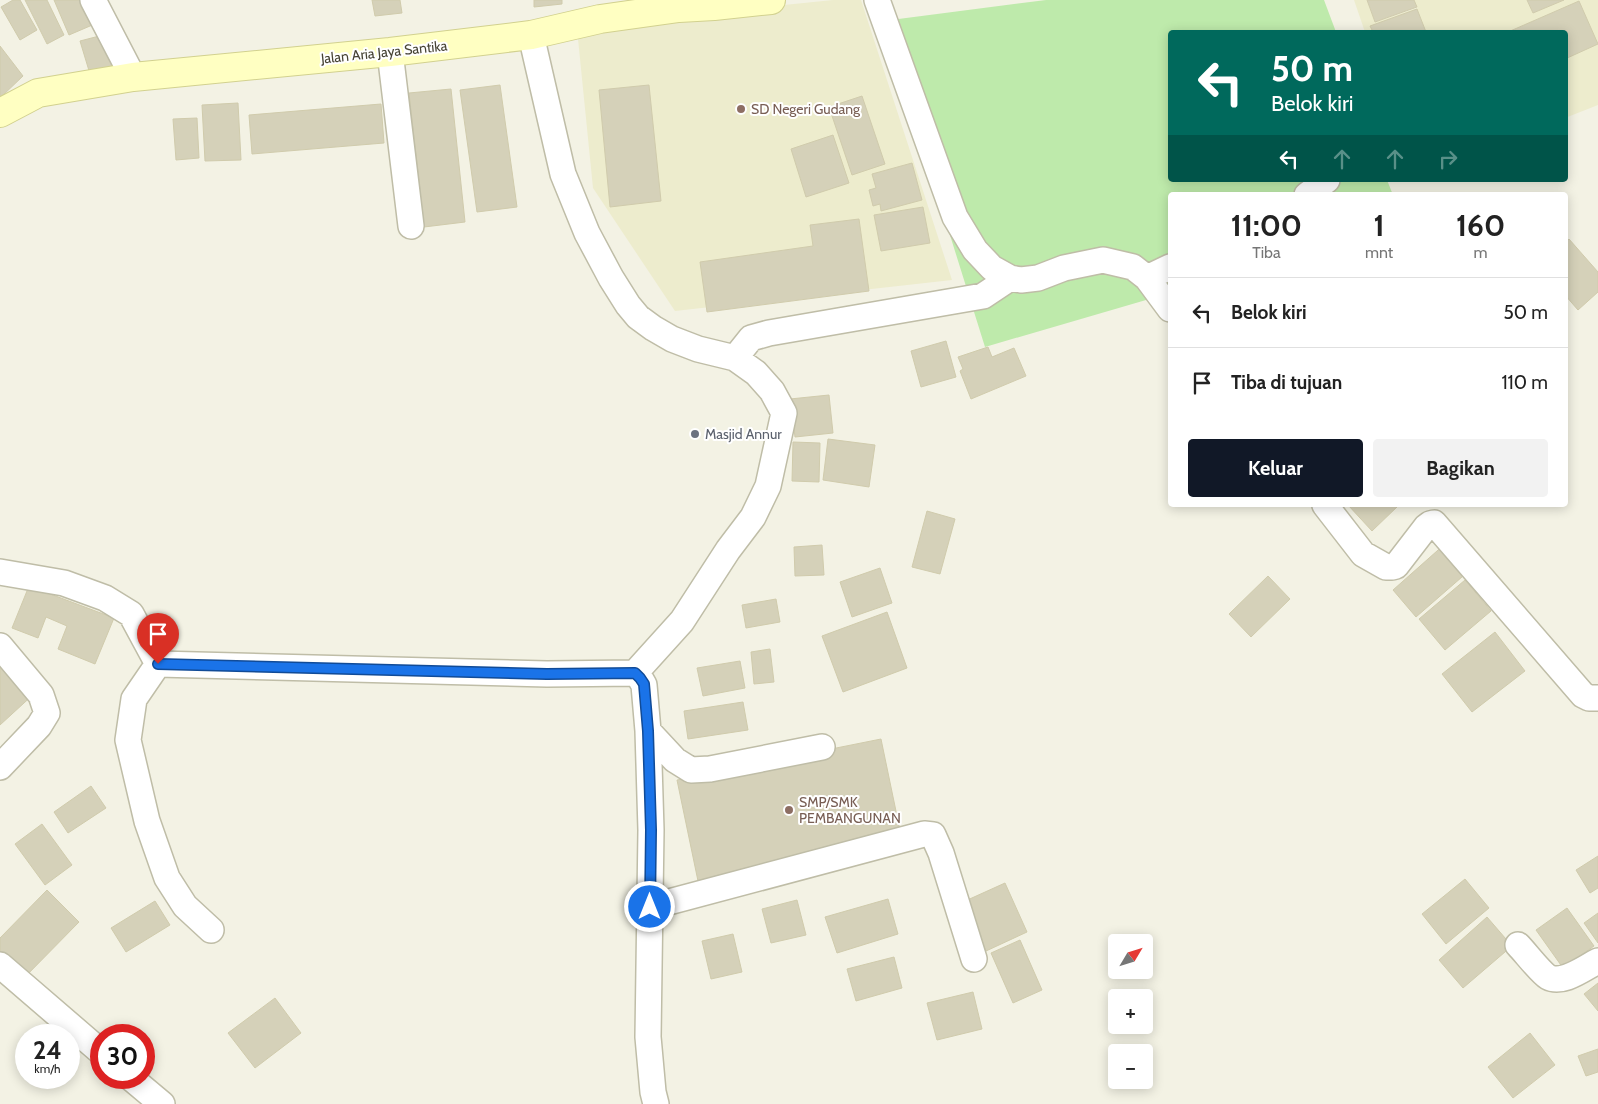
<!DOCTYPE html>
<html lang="id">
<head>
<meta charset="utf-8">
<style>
	body { margin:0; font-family:Cabin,sans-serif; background:#f2f2f2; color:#222; height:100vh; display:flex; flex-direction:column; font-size:19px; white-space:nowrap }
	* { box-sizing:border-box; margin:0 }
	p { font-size:16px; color:#767676 }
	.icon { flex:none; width:28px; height:28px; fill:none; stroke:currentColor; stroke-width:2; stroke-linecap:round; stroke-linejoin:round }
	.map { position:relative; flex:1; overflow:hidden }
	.sheet { position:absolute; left:1168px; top:192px; width:400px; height:315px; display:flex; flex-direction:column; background:#fff; border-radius:5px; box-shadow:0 2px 12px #0003 }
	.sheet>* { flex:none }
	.hud { position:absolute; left:1168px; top:30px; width:400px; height:152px; border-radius:5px; box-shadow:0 2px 12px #0003; background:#00695c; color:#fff; overflow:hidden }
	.needle { width:32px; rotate:52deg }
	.fabs { position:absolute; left:1108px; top:934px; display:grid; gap:10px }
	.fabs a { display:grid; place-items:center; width:45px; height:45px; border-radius:5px; background:#fff; box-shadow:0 2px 12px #0003; font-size:25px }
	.speed { position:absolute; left:15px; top:1024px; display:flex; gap:10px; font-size:25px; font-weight:700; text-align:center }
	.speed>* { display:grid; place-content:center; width:65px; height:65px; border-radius:50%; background:#fff; box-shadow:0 2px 12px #0003; line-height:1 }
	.speed small { font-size:12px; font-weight:400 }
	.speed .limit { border:8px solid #d22; background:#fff; color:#111 }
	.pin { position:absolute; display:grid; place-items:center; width:42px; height:42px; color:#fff; margin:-51px -21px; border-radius:50% 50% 50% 0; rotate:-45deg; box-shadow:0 0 5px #0007 }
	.pin .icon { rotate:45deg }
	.me { position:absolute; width:55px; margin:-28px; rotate:0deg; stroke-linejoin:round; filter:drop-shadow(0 0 4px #0008) }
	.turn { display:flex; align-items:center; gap:18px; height:105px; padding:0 20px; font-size:22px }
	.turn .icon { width:65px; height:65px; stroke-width:2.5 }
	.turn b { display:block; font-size:35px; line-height:42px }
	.lanes { display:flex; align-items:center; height:48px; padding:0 20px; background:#0003; justify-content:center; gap:25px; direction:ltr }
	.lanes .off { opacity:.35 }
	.eta { display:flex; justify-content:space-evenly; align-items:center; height:85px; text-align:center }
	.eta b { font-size:30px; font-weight:700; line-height:35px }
	.primary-button { display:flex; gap:10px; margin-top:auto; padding:10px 20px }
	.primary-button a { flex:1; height:58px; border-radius:5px; background:#111827; color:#fff; font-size:20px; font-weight:700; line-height:58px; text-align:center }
	.primary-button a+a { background:#f2f2f2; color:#222 }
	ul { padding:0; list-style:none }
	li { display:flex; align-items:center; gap:15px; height:70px; padding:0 20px; border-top:1px solid #e0e0e0 }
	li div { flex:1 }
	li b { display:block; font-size:19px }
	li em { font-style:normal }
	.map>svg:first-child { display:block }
	.education { fill:#edeccd }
	.green { fill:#beeaab }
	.building { fill:#d5d1b9; stroke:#d0cbac }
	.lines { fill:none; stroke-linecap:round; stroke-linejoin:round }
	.street-casing { stroke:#bfbda7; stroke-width:28 }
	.secondary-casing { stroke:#d2d18f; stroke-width:30 }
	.street { stroke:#fff; stroke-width:25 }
	.secondary { stroke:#ffffc2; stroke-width:28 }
	.route-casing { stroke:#114b97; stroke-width:12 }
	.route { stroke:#1a73e8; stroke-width:9 }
	.education-dot { fill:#8d6e63; stroke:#fff; stroke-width:2 }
	.worship-dot { fill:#6b7280; stroke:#fff; stroke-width:2 }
	.labels { text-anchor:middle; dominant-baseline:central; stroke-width:4; stroke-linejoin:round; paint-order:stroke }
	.street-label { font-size:14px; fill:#464334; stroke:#fff }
	.education-label { font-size:14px; fill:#785e54; stroke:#fff; text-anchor:start }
	.worship-label { font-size:14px; fill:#5b616d; stroke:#fff; text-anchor:start }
</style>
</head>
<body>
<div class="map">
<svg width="1598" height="1104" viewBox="0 0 1598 1104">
	<rect width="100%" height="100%" fill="#f3f2e4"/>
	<!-- education -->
	<path class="education" d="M833,0H861L952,280L675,311L593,188L577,29L707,13Z
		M1354,0H1367L1375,22L1417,8L1414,0H1527L1533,13L1564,0H1598V105L1565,118V59L1597,44L1579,1L1508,32H1365Z"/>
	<!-- green -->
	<path class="green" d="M1046,0H1324L1336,32H1170V180H1387L1393,195H1170V293L985,347L883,21Z"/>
	<!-- building -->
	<path class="building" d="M13,0H20L37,30L20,40L1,7Z
		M25,0H47L64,35L47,44Z
		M54,0H88L97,23L69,35Z
		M372,0H400L402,13L375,16Z
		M534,0H562V4L534,7Z
		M1367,0H1414L1417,7L1375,22Z
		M1527,0H1564L1533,13Z
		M1579,1L1598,44L1565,59V32H1508Z
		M1417,9L1426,32H1373L1370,26Z
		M107,34L117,66L90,74L80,41Z
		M0,46L23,76L0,98Z
		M500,85L517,207L477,212L460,90Z
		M649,85L661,201L610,207L599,90Z
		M451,89L465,222L424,227L409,93Z
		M862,96L885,164L852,175L829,107Z
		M238,103L241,160L205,161L202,105Z
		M381,104L384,143L252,154L249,115Z
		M197,118L199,158L176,160L173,119Z
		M833,135L849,183L806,197L791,149Z
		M912,163L922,200L881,211L880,204L873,206L869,190L876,188L872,174Z
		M923,207L930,243L881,251L874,215Z
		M859,219L869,291L707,312L700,262L813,246L810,225Z
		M1569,239L1598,272V292L1578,310L1565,295V243Z
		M946,341L956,377L921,387L911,351Z
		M988,347L992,357L1014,348L1026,376L971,399L960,371L963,369L958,357Z
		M829,395L833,433L795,437L790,399Z
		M828,439L875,445L869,487L823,480Z
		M793,442L820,443L819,482L792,481Z
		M1348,505H1399L1372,531Z
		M927,511L955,519L940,574L912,567Z
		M1446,543L1470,570L1416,617L1393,590Z
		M822,545L824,575L795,576L794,547Z
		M880,568L892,603L852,617L840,582Z
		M1268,576L1290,599L1251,637L1229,614Z
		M1465,580L1491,611L1445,650L1419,619Z
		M29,586L114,618L95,664L58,649L67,626L46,617L38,638L12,628Z
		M776,599L780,622L746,628L742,605Z
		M887,612L907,668L843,692L822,636Z
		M1495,632L1525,671L1472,712L1442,674Z
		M770,649L774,682L754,684L751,652Z
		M0,653L36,692L0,725Z
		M740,661L745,688L703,696L697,668Z
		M743,702L748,730L688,739L684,711Z
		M881,739L902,840L698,881L677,780Z
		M91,786L106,808L68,833L54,812Z
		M42,824L72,865L45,885L15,844Z
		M1598,856V888L1590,893L1576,870Z
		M1465,879L1489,908L1446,944L1422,914Z
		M1005,883L1027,932L986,951L963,902Z
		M47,890L79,922L21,981L0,960V938Z
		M888,899L898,934L837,953L825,917Z
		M797,900L806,935L771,943L762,909Z
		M155,901L170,925L126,952L111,928Z
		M1567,908L1594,946L1563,968L1536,930Z
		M1598,913V943L1584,923Z
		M1487,917L1512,946L1463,988L1439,960Z
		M733,934L742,972L711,979L702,941Z
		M1020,940L1042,990L1013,1003L991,953Z
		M894,957L902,988L856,1001L847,969Z
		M1598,983V1011L1584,994Z
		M973,992L982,1029L937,1040L927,1003Z
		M275,998L301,1033L255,1068L228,1033Z
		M1530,1033L1555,1065L1513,1098L1488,1067Z
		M1598,1049V1072L1586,1076L1578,1056Z"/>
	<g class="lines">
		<!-- street casing -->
		<g class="street-casing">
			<path id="street" d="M93,0L133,77
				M877,0L955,217L975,250L992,268L1010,278L1021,280L1038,278L1064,268L1103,260L1133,267L1147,278L1170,309
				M531,35L563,174L587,233L611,278L628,305L638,317L653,328L672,339L698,349L735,358L756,373L772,391L784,413L768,486L753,517L728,550L682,621L635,673
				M390,52L411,226
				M1307,195L1327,180
				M1147,278L1170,267
				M735,358L751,338L769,333L983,296L1010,278
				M1325,505L1363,554L1386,567H1392L1396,566L1426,527L1430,524L1434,523L1583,695L1589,698H1598
				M0,572L64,583L105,598L131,614L158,664
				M0,646L41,695L47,713L39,726L0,767
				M158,664L547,674L635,673L640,678L644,685L648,731L651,830L648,1037L653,1092L656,1104
				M158,664L134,699L128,740L147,821L167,878L185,906L211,930
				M648,731L675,760L691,770L710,769L822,747
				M650,907L924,834L933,835L941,853L974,959
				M1518,945C1525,952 1540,972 1548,977C1563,985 1584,968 1598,961
				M0,965L101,1052
				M131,1078L162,1104"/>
		</g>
		<!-- secondary casing -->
		<g class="secondary-casing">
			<path id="secondary" d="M0,113L38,93L133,77L390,52L531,35L600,19L679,8L714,6L771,0"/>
		</g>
		<!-- street -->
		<use href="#street" class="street"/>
		<!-- secondary -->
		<use href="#secondary" class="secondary"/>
	</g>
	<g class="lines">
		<!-- route casing -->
		<g class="route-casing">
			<path id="route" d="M158,664L547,674L635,673L640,678L644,684L648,731L651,830L650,907"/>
		</g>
		<!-- route -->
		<use href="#route" class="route"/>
	</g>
	<!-- markers -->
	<g class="education-dot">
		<circle cx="741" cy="109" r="5"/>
		<circle cx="789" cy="810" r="5"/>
	</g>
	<circle class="worship-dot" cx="695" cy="434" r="5"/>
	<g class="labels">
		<!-- street labels -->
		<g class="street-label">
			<text transform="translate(384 52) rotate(-6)">Jalan Aria Jaya Santika</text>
		</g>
		<!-- education labels -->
		<g class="education-label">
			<text x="751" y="109">SD Negeri Gudang</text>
			<text x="799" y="802">SMP/SMK<tspan x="799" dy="16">PEMBANGUNAN</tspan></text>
		</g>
		<!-- worship labels -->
		<g class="worship-label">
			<text x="705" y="434">Masjid Annur</text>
		</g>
	</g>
</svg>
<div class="fabs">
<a><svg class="needle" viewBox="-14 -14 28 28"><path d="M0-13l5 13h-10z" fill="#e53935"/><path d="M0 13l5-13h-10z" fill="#767676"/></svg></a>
<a>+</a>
<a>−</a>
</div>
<div class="speed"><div>24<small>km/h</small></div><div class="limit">30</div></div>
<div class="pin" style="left:158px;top:664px;background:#d93025"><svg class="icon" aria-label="arrive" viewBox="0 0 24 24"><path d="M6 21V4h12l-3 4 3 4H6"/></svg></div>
<svg class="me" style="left:650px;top:907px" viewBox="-20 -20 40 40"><circle r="17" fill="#1a73e8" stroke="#fff" stroke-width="3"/><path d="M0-11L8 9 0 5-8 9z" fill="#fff"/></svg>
<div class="hud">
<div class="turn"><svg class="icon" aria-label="left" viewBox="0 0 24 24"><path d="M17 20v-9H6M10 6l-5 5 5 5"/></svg><div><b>50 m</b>Belok kiri</div></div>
<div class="lanes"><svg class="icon" aria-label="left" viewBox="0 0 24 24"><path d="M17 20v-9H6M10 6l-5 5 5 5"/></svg><svg class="icon off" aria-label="ahead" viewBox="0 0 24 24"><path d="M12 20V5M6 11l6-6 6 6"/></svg><svg class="icon off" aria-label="ahead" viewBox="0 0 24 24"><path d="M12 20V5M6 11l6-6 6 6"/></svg><svg class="icon off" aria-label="right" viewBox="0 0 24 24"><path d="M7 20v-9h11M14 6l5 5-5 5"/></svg></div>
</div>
<section class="sheet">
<div class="eta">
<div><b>11:00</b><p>Tiba</p></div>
<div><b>1</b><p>mnt</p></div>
<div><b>160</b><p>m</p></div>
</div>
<ul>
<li><svg class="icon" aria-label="left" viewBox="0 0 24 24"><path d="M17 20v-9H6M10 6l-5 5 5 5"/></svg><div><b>Belok kiri</b></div><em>50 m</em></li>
<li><svg class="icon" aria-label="arrive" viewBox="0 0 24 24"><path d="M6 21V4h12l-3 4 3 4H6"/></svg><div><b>Tiba di tujuan</b></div><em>110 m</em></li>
</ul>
<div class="primary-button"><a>Keluar</a><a>Bagikan</a></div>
</section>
</div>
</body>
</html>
